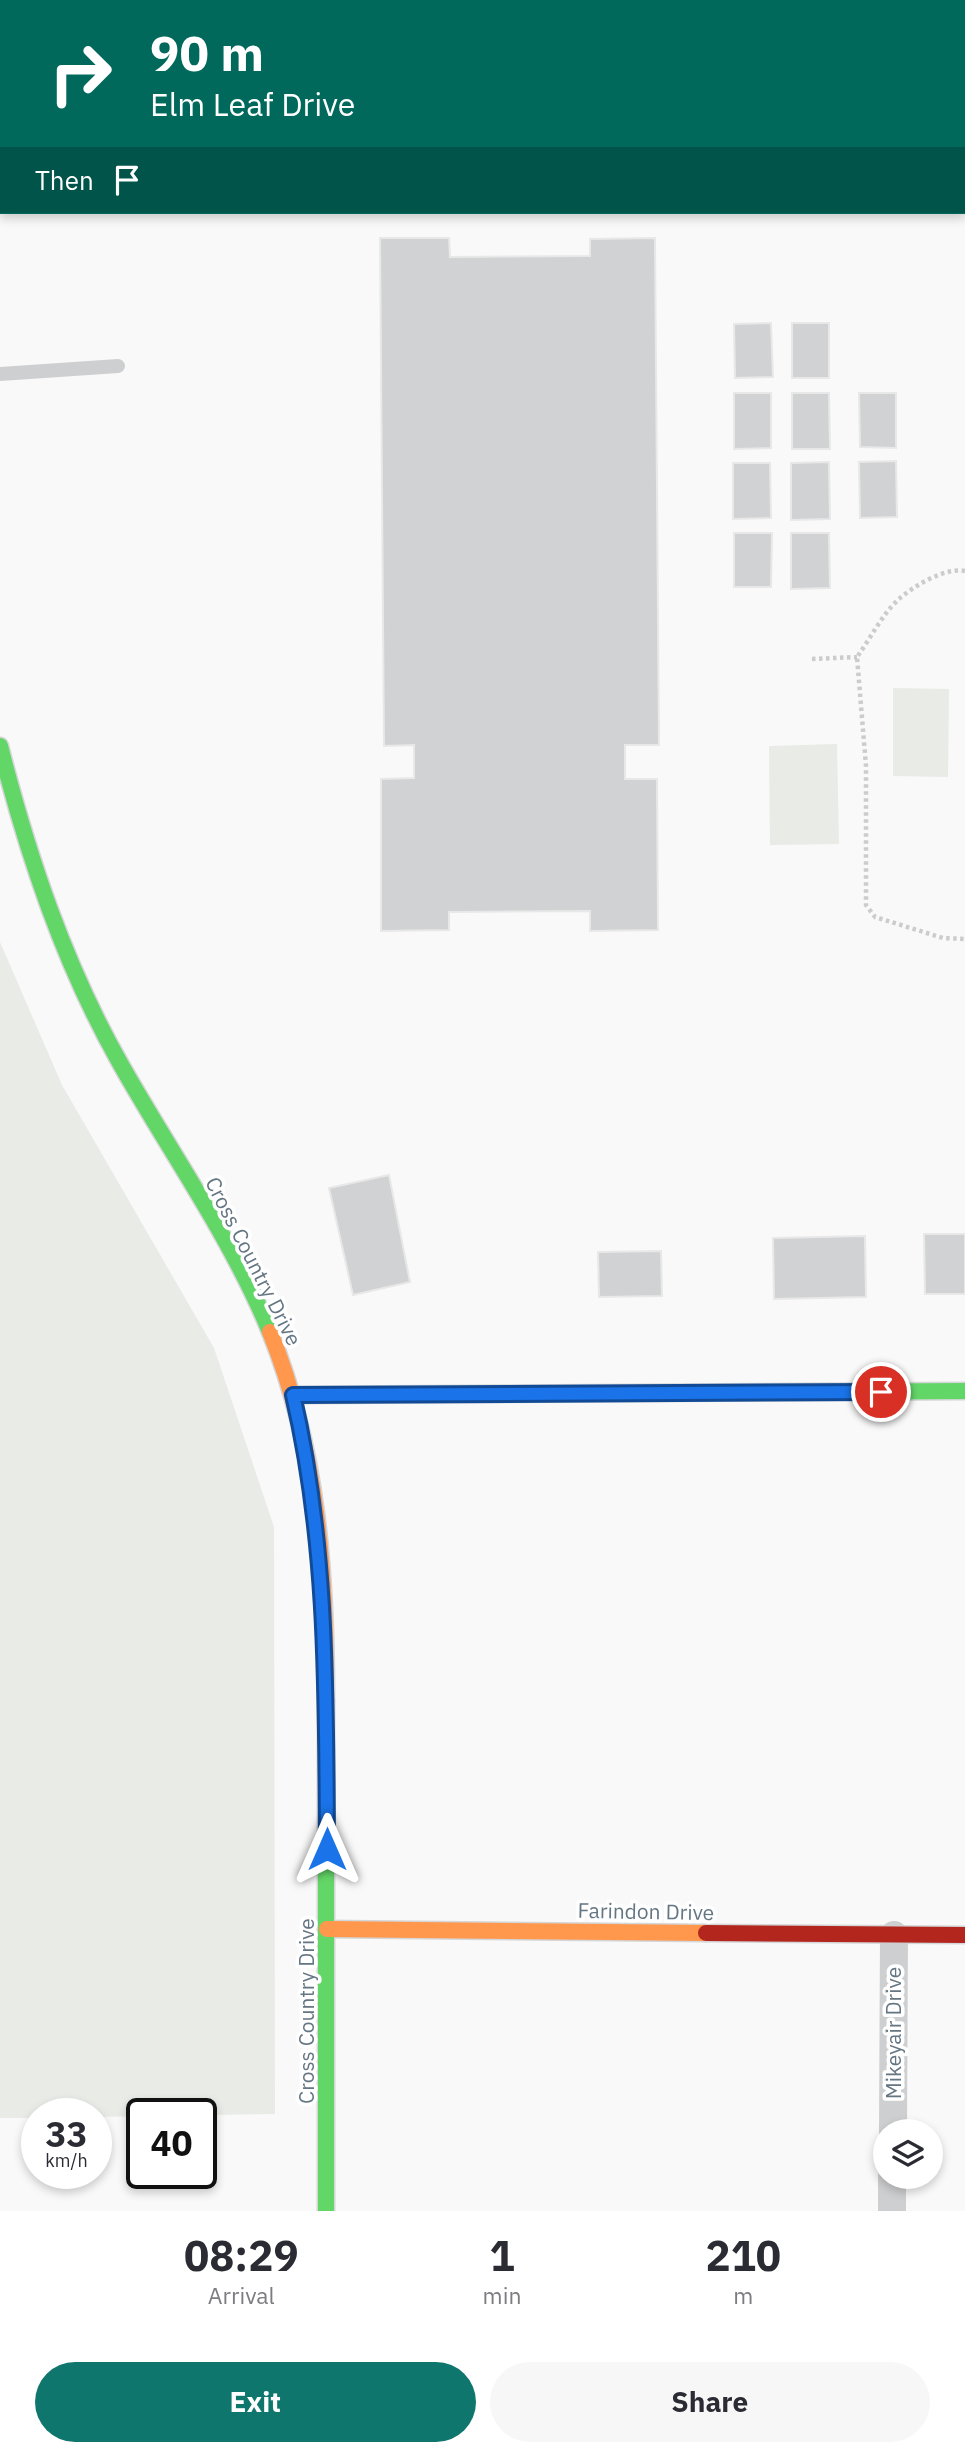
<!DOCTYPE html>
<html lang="en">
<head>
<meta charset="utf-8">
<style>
	body { margin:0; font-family:"IBM Plex Sans",sans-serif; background:#f7f7f7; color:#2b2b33; height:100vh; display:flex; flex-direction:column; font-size:26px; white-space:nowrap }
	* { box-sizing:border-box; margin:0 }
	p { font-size:23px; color:#7c7c81 }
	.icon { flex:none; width:38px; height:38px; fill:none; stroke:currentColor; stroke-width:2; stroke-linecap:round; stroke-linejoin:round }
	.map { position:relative; height:2211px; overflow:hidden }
	.panel { display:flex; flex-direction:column; background:#fff; flex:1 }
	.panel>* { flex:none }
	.banner { position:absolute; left:0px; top:0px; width:966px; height:214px; box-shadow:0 4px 10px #0003; background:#00695c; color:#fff; overflow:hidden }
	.controls { position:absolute; left:873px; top:2119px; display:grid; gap:14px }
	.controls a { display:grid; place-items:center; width:70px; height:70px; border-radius:50%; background:#fff; box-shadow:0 4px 10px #0003; font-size:35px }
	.speed { position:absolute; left:21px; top:2098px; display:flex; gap:14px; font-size:35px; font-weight:700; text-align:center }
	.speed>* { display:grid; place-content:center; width:91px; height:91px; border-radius:50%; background:#fff; box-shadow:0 4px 10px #0003; line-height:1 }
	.speed small { font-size:18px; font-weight:400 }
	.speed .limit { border:4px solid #111; border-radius:10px; background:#fff; color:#111 }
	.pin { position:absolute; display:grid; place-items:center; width:60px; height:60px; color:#fff; margin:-30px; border:4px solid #fff; border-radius:50%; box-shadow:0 2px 7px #0007 }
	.me { position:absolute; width:77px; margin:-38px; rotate:0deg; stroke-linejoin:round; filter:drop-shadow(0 0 5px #0008) }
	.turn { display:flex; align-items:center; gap:24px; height:147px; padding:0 35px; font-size:32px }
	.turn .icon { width:91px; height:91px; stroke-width:2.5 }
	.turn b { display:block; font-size:49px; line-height:60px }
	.then { display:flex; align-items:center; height:66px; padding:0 35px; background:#0003; gap:14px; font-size:26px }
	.eta { display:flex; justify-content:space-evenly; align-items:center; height:119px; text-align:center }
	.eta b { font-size:42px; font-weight:700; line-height:49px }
	.primary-button { display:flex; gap:14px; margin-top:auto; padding:14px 35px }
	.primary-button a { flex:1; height:80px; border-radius:42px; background:#0f766e; color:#fff; font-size:28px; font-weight:700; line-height:80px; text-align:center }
	.primary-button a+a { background:#f7f7f7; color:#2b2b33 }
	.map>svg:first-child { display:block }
	.green { fill:#e8ebe6 }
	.building { fill:#d0d2d3; stroke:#e8e8e8; stroke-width:2 }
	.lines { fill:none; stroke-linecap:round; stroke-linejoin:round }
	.fast-casing { stroke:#d5d6d7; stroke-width:19 }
	.slow-casing { stroke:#d5d6d7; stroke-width:19 }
	.jam-casing { stroke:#d5d6d7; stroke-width:19 }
	.path { stroke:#cbcccd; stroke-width:4.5; stroke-dasharray:3.5 3.5; stroke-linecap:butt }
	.lane { stroke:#cecfd0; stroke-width:14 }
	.street { stroke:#cecfd0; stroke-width:28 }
	.fast { stroke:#63d668; stroke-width:16 }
	.slow { stroke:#ff974d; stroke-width:16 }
	.jam { stroke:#b3261e; stroke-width:16 }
	.route-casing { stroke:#114b97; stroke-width:18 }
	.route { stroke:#1a73e8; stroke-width:12 }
	.labels { text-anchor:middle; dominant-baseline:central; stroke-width:7; stroke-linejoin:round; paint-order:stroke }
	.street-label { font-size:21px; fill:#657683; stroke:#fff }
</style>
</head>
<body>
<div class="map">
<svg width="965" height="2211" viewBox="0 0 965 2211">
	<rect width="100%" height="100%" fill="#f9f9f9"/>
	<!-- green -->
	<path class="green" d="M37,0H965V111L964,2Z
		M893,688L949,689L948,777L893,776Z
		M837,744L839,844L770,845L769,746Z
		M0,942L62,1085L214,1348L274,1527L275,2114L96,2117V2114H37V2118H0Z"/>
	<!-- building -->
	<path class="building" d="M380,238H449L450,257L590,256V239L655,238L659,745H625V779H657L658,930L590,931V911L449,912V930L381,931V779L414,778V745L384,746Z
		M771,323L773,377L735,378L734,324Z
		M792,323H829V378H792Z
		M734,393H771V448L734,449Z
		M792,393H829L830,449H792Z
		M859,393H896V448L860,447Z
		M896,461L897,517L860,518L859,462Z
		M829,462L830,519L791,520V463Z
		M733,463H770L771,518L733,519Z
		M734,533H772L771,587H734Z
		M791,533H829L830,588L791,589Z
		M389,1175L410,1282L353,1295L329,1188Z
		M924,1234H965V1294H925Z
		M865,1236L866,1297L774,1299L773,1238Z
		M661,1251L662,1296L599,1297L598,1252Z"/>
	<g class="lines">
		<!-- fast casing -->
		<g class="fast-casing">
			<path id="fast" d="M0,746C28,856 64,964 120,1063C170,1152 231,1237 270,1332
				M293,1395L965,1391
				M326,2211V1701"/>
		</g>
		<!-- slow casing -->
		<g class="slow-casing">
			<path id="slow" d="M270,1332C318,1451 326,1573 326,1701
				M327,1929L706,1933"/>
		</g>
		<!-- jam casing -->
		<g class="jam-casing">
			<path id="jam" d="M706,1933L965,1935"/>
		</g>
		<!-- path -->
		<path class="path" d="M965,571C945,567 914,586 899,599C883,613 870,639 857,657L866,766V905L875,917L943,938L965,939
			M812,659L857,657"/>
		<!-- lane -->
		<path class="lane" d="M684,2V0
			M0,374L118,366"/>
		<!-- street -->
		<path class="street" d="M0,186H2
			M964,192H965
			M893,2132L894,1935
			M892,2211V2177"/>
		<!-- fast -->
		<use href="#fast" class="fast"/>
		<!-- slow -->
		<use href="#slow" class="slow"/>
		<!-- jam -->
		<use href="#jam" class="jam"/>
	</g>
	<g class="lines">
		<!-- route casing -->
		<g class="route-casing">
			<path id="route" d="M327,1849C326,1696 328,1545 293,1395L881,1392"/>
		</g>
		<!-- route -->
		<use href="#route" class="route"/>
	</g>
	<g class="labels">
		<!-- street labels -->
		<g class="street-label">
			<text transform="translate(254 1261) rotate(63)">Cross Country Drive</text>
			<text transform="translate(646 1911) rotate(1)">Farindon Drive</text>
			<text transform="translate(306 2011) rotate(-90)">Cross Country Drive</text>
			<text transform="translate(893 2033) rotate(-90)">Mikeyair Drive</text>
		</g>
	</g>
</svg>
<div class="controls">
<a><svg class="icon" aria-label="layers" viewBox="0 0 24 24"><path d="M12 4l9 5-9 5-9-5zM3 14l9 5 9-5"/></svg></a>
</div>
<div class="speed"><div>33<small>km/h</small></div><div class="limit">40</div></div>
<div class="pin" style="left:881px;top:1392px;background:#d93025"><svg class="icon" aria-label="arrive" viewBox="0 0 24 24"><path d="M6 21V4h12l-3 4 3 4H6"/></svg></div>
<svg class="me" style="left:327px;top:1849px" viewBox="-20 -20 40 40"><path d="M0-17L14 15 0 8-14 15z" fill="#1a73e8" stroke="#fff" stroke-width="4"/></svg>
<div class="banner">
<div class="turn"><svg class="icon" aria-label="right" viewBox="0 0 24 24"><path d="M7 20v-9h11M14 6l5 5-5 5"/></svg><div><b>90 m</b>Elm Leaf Drive</div></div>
<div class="then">Then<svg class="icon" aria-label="arrive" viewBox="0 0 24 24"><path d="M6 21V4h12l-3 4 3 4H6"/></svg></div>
</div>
</div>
<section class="panel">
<div class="eta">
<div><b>08:29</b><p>Arrival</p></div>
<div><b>1</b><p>min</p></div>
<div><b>210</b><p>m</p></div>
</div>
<div class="primary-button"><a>Exit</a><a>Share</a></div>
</section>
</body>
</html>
